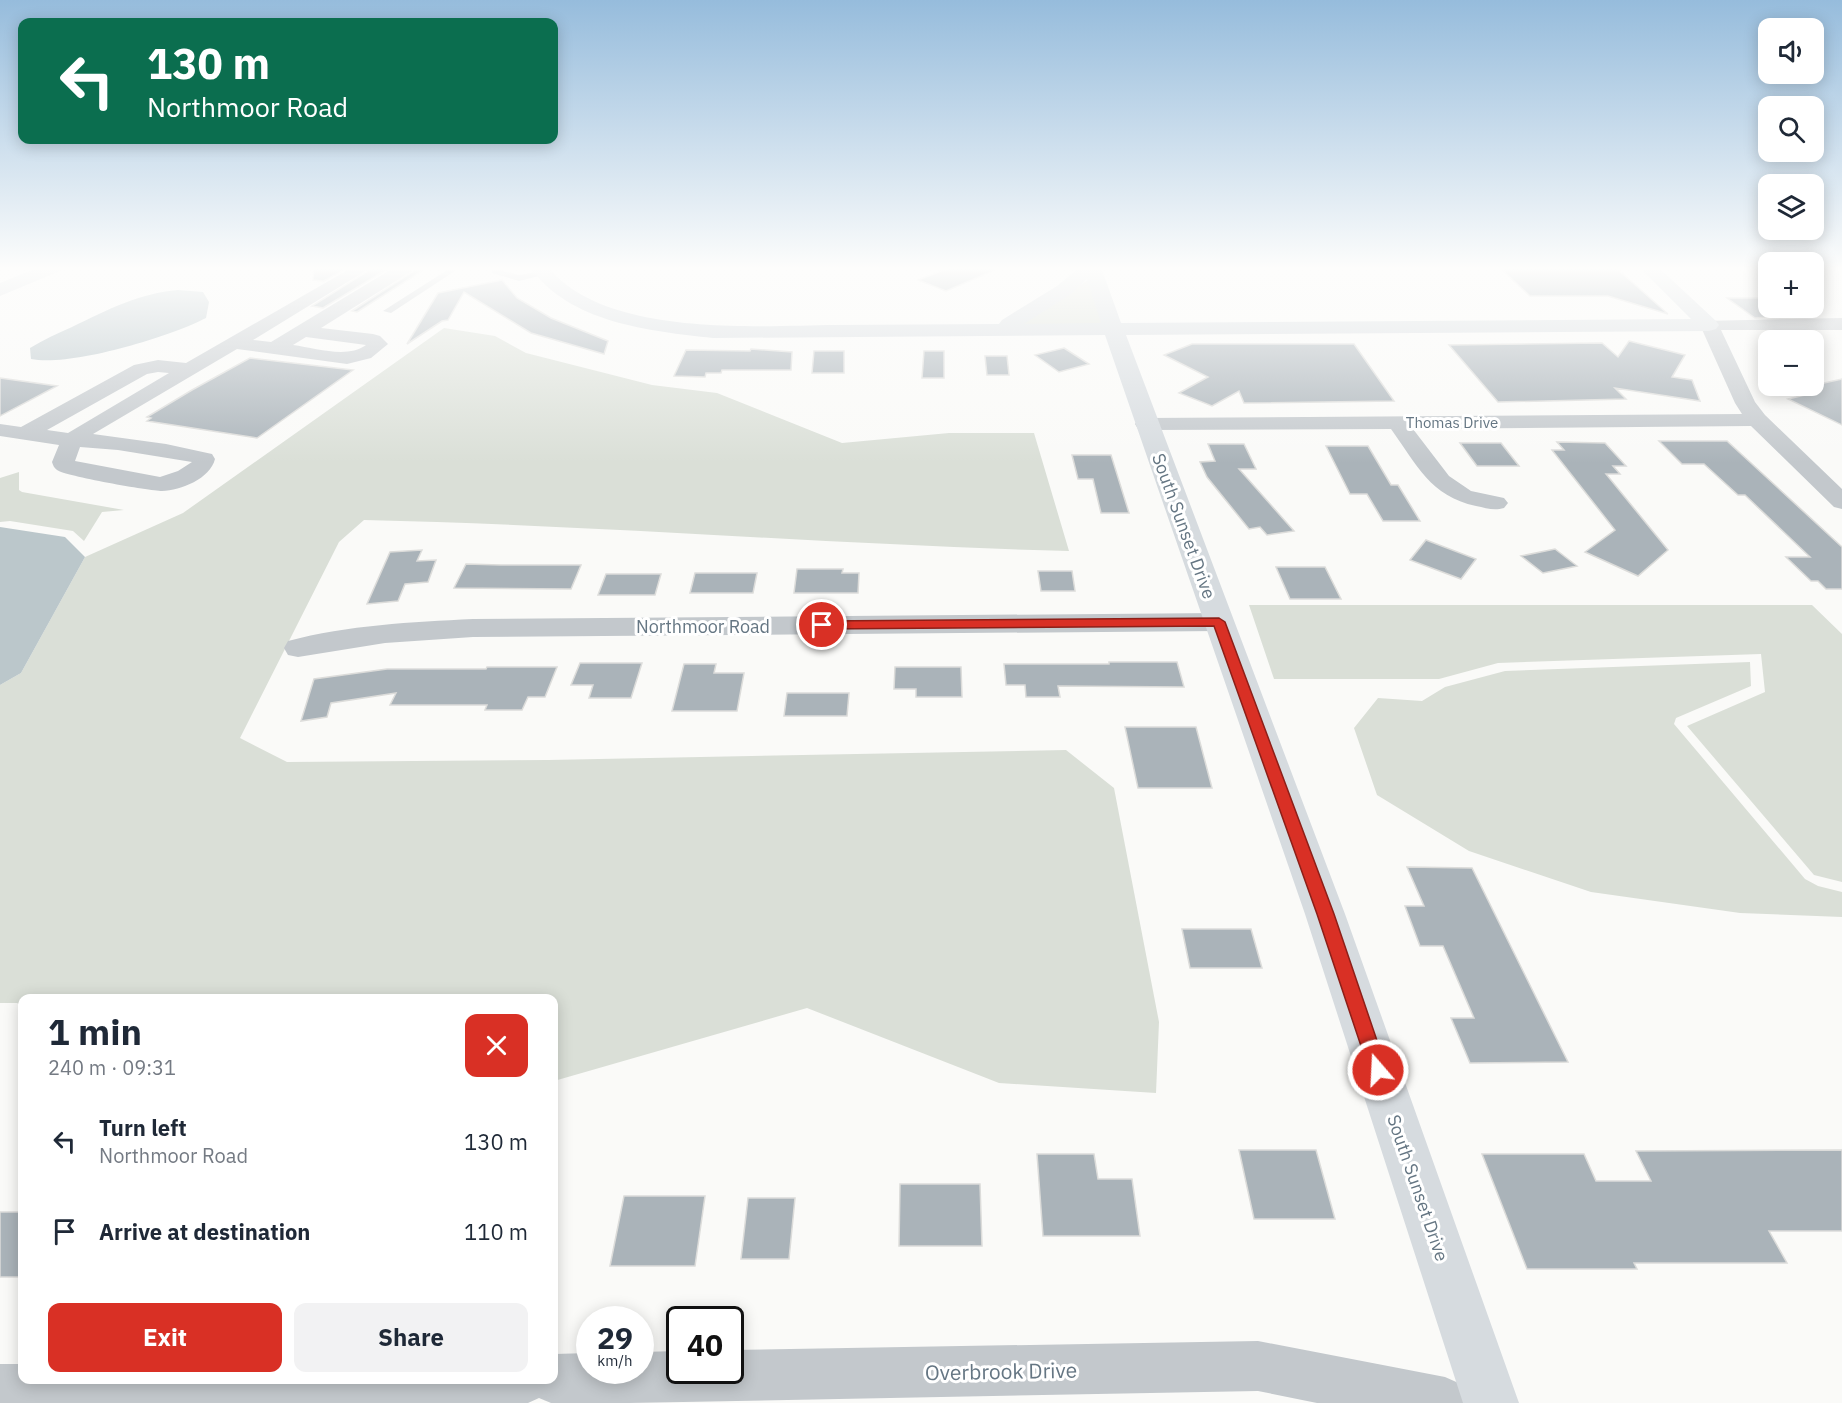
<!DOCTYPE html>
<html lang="en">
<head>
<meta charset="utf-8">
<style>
	body { margin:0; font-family:"IBM Plex Sans",sans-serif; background:#f2f2f3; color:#1f2937; height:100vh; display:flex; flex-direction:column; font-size:22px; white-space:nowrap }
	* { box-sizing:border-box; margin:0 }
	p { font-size:20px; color:#747a83 }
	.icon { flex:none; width:33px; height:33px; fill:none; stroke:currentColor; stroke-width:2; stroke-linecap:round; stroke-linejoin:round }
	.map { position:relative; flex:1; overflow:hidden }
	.panel { position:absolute; left:18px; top:994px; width:540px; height:390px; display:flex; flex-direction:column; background:#fff; border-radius:12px; box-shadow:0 3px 15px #0003 }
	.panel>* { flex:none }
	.top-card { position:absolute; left:18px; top:18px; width:540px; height:126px; border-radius:12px; box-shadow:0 3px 15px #0003; background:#0b6e4f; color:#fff; overflow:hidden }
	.tools { position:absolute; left:1758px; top:18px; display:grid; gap:12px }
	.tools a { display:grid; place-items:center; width:66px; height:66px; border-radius:12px; background:#fff; box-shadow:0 3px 15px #0003; font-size:30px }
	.speed { position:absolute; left:576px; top:1306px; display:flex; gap:12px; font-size:30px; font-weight:700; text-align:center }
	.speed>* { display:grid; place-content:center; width:78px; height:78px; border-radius:50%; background:#fff; box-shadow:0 3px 15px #0003; line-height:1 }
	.speed small { font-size:15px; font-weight:400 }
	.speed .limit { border:3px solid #111; border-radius:9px; background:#fff; color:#111 }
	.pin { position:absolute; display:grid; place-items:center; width:51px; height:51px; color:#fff; margin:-26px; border:3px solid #fff; border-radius:50%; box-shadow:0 2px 6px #0007 }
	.me { position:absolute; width:66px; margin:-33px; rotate:341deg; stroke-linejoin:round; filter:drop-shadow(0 0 4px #0008) }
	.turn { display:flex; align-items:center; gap:21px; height:126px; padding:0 30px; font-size:27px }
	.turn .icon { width:78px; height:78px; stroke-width:2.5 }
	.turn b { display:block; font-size:42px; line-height:51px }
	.round { display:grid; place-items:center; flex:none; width:63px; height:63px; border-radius:12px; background:#f2f2f3 }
	.headline { display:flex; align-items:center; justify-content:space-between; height:102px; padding:0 30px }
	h1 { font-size:36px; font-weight:800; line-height:45px }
	.primary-button { display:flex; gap:12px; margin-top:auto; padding:12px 30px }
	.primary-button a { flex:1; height:69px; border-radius:12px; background:#d93025; color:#fff; font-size:24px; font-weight:800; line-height:69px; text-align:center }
	.primary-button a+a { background:#f2f2f3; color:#1f2937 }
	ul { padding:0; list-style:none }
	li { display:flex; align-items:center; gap:18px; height:90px; padding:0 30px }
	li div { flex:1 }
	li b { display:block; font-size:22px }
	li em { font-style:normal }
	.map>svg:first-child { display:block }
	.green { fill:#dadfd7 }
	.water { fill:#bbc7cb }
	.building { fill:#aab3b9; stroke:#dcdcda; stroke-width:1.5 }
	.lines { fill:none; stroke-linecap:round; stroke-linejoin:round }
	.lane { fill:#c3c8cc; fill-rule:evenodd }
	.street { fill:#c3c8cc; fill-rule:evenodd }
	.secondary { fill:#d6dbdf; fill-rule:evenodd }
	.primary { fill:#d6dbdf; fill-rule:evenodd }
	.route { fill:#d93025; stroke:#8d1f18; stroke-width:1.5 }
	.labels { text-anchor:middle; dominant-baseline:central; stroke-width:6; stroke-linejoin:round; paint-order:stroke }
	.far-street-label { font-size:15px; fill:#657683; stroke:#fff }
	.street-label { font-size:18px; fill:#657683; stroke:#fff }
	.near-street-label { font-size:21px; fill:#657683; stroke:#fff }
</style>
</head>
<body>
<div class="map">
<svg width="1842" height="1403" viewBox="0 0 1842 1403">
	<rect width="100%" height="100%" fill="#fafaf8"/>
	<!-- green -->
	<path class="green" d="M1088,280L1103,324L1018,325Z
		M444,328L495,336L526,353L652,385L717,393L842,443L949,433H1034L1069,551C834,545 600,525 364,520L339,542L240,738L287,762L548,760L1066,750L1114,788L1159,1022L1156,1093L999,1083L807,1008L554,1081V999H22V1006L17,1003H0V685L21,673L85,557L183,513Z
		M19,472V490L22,492L124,510L102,512L84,541L73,531L10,521L0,522V478Z
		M1249,605H1812L1842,634V882L1814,875L1687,726L1765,692L1761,654L1498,663L1439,679H1274Z
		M1750,662L1751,686L1676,718L1674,724L1805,879L1818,886L1842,892V917L1740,913L1591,892L1469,851L1377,795L1354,728L1378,698L1422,701L1445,687L1505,671Z"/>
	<!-- water -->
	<path class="water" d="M178,290L203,292L209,302L206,318C169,337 71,367 31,359L30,348C43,340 58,333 72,327C107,310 140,293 178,290Z
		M0,527L65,537L85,557L21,673L0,685Z"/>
	<!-- building -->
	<path class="building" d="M314,267H349L324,281L313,280Z
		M374,267H391L323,308L312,306Z
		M951,267H1002L946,291L918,280Z
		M1499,267H1615L1668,314L1608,296H1530Z
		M415,270L422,271L357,312L352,311Z
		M502,280L517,298L551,318L608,341L604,354L531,333L464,292L448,320L442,321L407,344L438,293Z
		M1727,298H1768V317L1755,318Z
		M1629,341L1685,355L1672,377L1692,380L1700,401L1615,388L1626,399L1498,402L1449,345L1602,343L1618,357Z
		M1192,344H1354L1394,401L1244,403L1239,391L1212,406L1179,393L1208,377L1164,355Z
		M1064,348L1089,364L1059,372L1035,355Z
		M751,349L792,352L791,370H722L721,373H706L705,377L674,376L686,350L750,351Z
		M814,351H844V373H812Z
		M924,351H944V378H922Z
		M985,356H1007L1009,375H987Z
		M250,358L353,370L257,438L147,421L151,418L147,417L192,390Z
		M0,378L57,386L0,416Z
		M1842,379V425L1788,399L1809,394L1797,389Z
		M1659,441H1727L1842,547V589H1826L1818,581H1811L1786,557H1810L1745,495H1738L1704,464H1682Z
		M1557,442L1605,443L1626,466H1613L1620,474H1606L1668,550L1638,576L1585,552L1615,530L1552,450H1564Z
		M1460,443H1501L1519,466H1477Z
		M1208,444H1244L1256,469H1239L1294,531L1267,535L1260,527L1249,529L1207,477L1200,462L1215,461Z
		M1326,446H1368L1391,485H1398L1420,521H1383L1367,494H1350Z
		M1072,455H1111L1129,513H1101L1093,479H1078Z
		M1426,540L1476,559L1461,579L1410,560Z
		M1555,549L1577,566L1543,573L1521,556Z
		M422,550L417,561L436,560L428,582L405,584L398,601L367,604L390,552Z
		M466,564L501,565H581L571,589L454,588Z
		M1276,567H1325L1341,599H1290Z
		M797,569H843L842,573H859L858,593H794Z
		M1038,571H1072L1075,591H1041Z
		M695,573H757L753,593H690Z
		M606,574H661L655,595H598Z
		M1109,662H1177L1184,687L1058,686L1060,697H1026L1025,685H1006L1004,664H1109Z
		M580,663H642L631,698H589L593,685H571Z
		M684,664H716L714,673H744L737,711H672Z
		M487,667H557L545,697H528L522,710H485L487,705H390L396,693L331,703L327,717L301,721L314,679L387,669H486Z
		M895,667H961L962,697H916V689H894Z
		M787,693H849L847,716H784Z
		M1125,727H1196L1212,788H1138Z
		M1407,867L1472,868L1568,1062L1470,1063L1451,1018H1474L1443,946H1420L1405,906H1424Z
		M1182,929H1251L1262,968H1190Z
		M1239,1150H1316L1335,1219H1254Z
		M1842,1150V1231H1769L1787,1263H1634L1637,1269H1527L1482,1154H1584L1596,1181H1651L1636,1151Z
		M1037,1154H1094L1098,1179H1132L1140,1236H1043Z
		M900,1184H980L982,1246H899Z
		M624,1196H705L695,1266H610Z
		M748,1198H795L789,1259H741Z
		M0,1212H22V1277H0Z"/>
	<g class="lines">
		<!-- lane -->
		<path class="lane" d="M452,267H461L391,313L383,311Z
			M491,267H499V270L519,275L543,271L547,274L519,281L492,273Z"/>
		<!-- street -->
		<path class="street" d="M353,267H372L253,340L271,342L395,267H414L412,271L321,328L373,334L380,336L388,344L371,358L347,364L237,349L93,434L166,444L212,454L215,459C210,479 181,490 162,491C150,491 65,476 57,470C54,468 53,465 52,462L59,445L0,436V424L21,427L134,365L158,360L186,363ZM306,337L366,345C347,359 316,348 293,345ZM158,372L169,373L68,433L47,430L147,374ZM80,447L118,450L192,462L178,471L160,477L75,461Z
			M1842,318V330H1721L1755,402L1765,415L1842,489V509L1834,507L1751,426L1413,429L1449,476L1471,491L1504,498L1508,503L1504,508C1494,511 1486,508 1476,506C1430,496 1417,465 1391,429L1146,430L1138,429L1135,424L1138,419L1146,418L1742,414L1735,403L1700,325L1702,321Z
			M1219,613L1229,616L1233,622L1229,628L1219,631L473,637L385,643L298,657L288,655L284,648L288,641C348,625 412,622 473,619Z
			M1258,1341L1445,1377L1463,1385L1471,1403H1317L1258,1391L629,1403H551L539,1398L528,1403H0V1364H22V1380H554V1354L590,1353V1371H640V1352L680,1351V1371H730V1350Z"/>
		<!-- secondary -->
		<path class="secondary" d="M530,267H548C605,337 753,326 835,325C889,325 944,324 999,324L1002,320L1057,286L1080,267H1101L1121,323L1691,319L1639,267H1658L1716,321L1719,325L1716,329L1709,331L1126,335L1345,914L1519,1403H1463L1305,914L1105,335L713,338C650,331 569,323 530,267ZM1087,279L1101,323L1024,324L1071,294Z"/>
		<!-- primary -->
		<path class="primary" d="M39,267H63L60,271L0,296V283Z"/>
	</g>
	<!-- sky -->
	<linearGradient id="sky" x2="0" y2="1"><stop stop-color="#96bcdc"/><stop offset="0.58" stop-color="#fdfdfc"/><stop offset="1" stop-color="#fdfdfc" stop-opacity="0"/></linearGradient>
	<rect width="1842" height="463" fill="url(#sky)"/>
	<!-- route -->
	<path class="route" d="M1219,618L1225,622L1334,914L1387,1070L1385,1076L1378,1079L1371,1076L1317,914L1214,626L822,629L816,625L822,621Z"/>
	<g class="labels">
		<!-- far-street labels -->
		<g class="far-street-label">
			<text x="1452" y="422">Thomas Drive</text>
		</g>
		<!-- street labels -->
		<g class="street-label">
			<text transform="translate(1184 526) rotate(70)">South Sunset Drive</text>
			<text x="703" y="626">Northmoor Road</text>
			<text transform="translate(1418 1188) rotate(71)">South Sunset Drive</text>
		</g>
		<!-- near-street labels -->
		<g class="near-street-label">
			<text transform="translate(1001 1371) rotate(-1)">Overbrook Drive</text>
		</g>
	</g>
</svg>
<div class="tools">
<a><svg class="icon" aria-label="sound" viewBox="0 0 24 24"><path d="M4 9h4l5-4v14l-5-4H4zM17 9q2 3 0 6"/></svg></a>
<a><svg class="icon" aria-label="search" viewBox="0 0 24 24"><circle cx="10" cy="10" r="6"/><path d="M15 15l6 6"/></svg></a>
<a><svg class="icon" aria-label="layers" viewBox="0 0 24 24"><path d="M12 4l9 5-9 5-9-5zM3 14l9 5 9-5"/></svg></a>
<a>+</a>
<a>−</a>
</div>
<div class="speed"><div>29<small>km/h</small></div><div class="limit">40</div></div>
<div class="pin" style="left:822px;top:625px;background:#d93025"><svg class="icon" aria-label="arrive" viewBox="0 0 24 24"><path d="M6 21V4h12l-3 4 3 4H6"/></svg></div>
<svg class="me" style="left:1378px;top:1070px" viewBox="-20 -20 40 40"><circle r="17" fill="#d93025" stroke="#fff" stroke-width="3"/><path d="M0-11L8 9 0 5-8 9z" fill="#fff"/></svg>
<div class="top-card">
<div class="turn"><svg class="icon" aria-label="left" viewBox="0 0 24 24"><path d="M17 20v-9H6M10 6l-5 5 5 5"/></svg><div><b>130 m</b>Northmoor Road</div></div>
</div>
<section class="panel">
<div class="headline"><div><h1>1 min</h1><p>240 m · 09:31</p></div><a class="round" style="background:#d93025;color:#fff"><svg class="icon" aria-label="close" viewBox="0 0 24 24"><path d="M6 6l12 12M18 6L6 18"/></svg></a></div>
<ul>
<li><svg class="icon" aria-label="left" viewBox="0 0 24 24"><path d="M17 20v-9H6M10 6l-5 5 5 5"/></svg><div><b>Turn left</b><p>Northmoor Road</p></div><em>130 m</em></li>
<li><svg class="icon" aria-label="arrive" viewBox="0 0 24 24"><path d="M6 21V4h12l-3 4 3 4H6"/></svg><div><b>Arrive at destination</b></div><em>110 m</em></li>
</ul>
<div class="primary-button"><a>Exit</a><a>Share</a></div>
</section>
</div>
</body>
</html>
